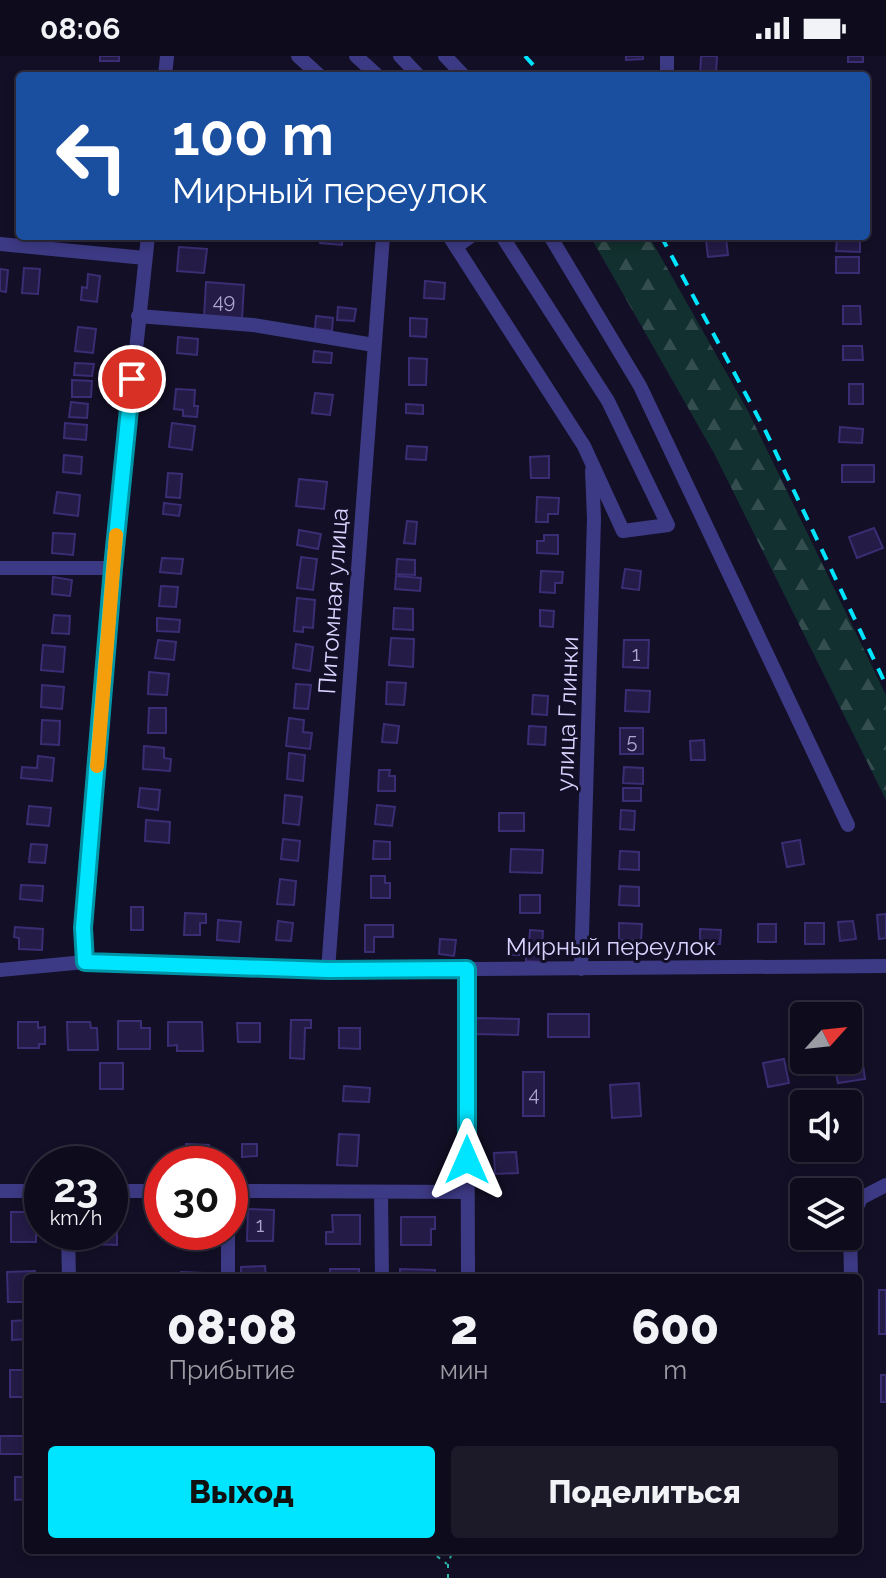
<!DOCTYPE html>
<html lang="ru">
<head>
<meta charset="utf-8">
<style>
	body { margin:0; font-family:Raleway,sans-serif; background:#1c1929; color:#f1f3f6; height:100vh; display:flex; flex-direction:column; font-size:30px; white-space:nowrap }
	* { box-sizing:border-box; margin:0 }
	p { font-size:26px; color:#9b9ba3 }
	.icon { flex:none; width:44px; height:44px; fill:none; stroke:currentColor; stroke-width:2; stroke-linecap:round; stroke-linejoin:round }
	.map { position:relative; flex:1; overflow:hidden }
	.details { position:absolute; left:24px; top:1218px; width:838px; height:280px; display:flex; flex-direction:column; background:#0e0b1c; border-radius:8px; box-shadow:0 4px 12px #0003,0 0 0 2px #2e2b3b }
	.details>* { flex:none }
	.guide { position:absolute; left:16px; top:16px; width:854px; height:168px; border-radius:8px; box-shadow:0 4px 12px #0003,0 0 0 2px #2e2b3b; background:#1a4fa0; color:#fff; overflow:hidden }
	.needle { width:52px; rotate:63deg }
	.buttons { position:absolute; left:790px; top:946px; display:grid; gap:16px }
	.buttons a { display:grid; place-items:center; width:72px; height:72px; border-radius:8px; background:#0e0b1c; box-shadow:0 4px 12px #0003,0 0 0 2px #2e2b3b; font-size:40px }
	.speed { position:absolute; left:24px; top:1090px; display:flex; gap:16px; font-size:40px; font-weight:700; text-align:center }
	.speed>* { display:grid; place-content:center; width:104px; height:104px; border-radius:50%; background:#0e0b1c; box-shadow:0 4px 12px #0003,0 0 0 2px #2e2b3b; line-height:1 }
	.speed small { font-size:20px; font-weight:400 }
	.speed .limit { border:12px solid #d22; background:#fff; color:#111 }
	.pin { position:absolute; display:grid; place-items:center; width:68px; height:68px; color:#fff; margin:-34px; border:4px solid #fff; border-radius:50%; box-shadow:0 2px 8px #0007 }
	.me { position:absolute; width:88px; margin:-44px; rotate:0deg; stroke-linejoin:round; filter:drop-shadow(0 0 6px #0008) }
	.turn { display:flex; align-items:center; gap:28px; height:168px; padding:0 24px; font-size:36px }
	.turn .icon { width:104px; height:104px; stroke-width:2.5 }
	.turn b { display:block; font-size:56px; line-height:68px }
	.eta { display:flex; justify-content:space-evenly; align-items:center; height:136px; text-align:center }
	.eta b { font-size:48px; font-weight:800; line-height:56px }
	.button { display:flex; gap:16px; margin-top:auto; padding:16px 24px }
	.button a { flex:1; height:92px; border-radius:8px; background:#00e5ff; color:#111; font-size:32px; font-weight:800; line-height:92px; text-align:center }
	.button a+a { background:#1c1929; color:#f1f3f6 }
	.status { display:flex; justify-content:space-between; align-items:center; height:56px; padding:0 40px; background:#0e0b1c; direction:ltr }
	.status svg { height:22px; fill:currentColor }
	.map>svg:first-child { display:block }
	.forest { fill:url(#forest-firs) }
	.building { fill:#241b47; stroke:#3b2d73; stroke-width:2 }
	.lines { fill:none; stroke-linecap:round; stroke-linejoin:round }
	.path { stroke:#2fb8b0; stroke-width:2; stroke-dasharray:4 6; stroke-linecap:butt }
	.minor { stroke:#3d3a85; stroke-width:14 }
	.rail { stroke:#00e5ff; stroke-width:4; stroke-dasharray:12 10; stroke-linecap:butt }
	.route-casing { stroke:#0095a6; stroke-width:20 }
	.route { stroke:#00e5ff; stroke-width:14 }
	.slow { stroke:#f59e0b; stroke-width:14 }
	.labels { text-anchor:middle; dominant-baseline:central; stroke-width:6; stroke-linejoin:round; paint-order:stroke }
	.number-label { font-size:20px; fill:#aca6d1 }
	.street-label { font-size:24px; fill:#d9d4ff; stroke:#130f26 }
</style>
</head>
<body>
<div class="status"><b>08:06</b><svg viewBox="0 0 49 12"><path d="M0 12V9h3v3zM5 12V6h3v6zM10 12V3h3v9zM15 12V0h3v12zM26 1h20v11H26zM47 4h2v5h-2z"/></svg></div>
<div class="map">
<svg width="886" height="1522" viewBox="0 0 886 1522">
	<defs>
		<pattern id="forest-firs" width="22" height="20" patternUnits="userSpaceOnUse" patternTransform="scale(2)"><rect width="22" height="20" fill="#12302f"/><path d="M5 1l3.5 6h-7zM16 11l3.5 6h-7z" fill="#344d4e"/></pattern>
	</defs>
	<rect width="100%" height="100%" fill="#130f26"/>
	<!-- forest -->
	<path class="forest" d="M590,180H649L748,355L886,639V744L715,399Z"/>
	<!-- building -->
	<path class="building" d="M100,0H119V5H100Z
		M626,0H643V3L626,4Z
		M701,0H717L716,20H700Z
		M848,0H863V6H848Z
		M321,180H342V189L320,187Z
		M837,181H860V196L836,195Z
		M726,182L728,199L708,201L706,184Z
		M179,191L207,193L204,217L177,215Z
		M836,201H859V217H836Z
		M24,212L40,213L38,238L22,237Z
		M0,213L8,214L6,236L0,235Z
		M88,218L100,220L97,246L81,244L82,231L87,232Z
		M425,225L445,227L444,243L424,242Z
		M206,226L244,229L242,263L204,261Z
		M843,250H860L861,268H843Z
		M338,251L356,253L354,265L337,264Z
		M316,260L333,262L332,275L315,273Z
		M410,262L427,263L426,281L410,280Z
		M78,271L96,273L93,297L75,295Z
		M178,281L198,283L197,299L177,297Z
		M843,290H862L863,304H843Z
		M314,295L332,297L331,307L313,306Z
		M409,302L427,303L426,329H409Z
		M75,307L94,308L92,320L74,319Z
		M72,324L92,325L91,341H72Z
		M849,328H863V348H849Z
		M176,333L195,334L194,350H198L197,361L183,360V354L174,353Z
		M315,337L333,339L330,359L312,357Z
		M71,346L88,348L87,362L69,361Z
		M406,348L423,349V358L406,357Z
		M65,367L87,369L86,384L64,382Z
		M172,367L195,370L192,394L169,391Z
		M840,371L863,373L862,387L839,386Z
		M407,390L427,391L426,404L406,403Z
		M64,399L82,401L81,418L63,416Z
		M549,400V422H531L530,401Z
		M842,409H874V426H842Z
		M168,417L182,418L180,442L166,441Z
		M299,423L327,426L324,453L296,450Z
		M57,436L80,439L78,460L54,457Z
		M537,441L559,442L558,458H548V466H536Z
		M164,447L181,449L179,460L163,458Z
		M407,465L417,466L415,488L404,487Z
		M874,472L883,492L857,502L849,481Z
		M299,474L321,478L318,493L297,489Z
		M53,477L75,478L73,499L52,497Z
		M544,479H558V498L537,497V485H544Z
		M301,501L317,503L313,534L297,532Z
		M162,502L183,503L181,518L160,516Z
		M397,503L415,504V519L396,518Z
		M625,513L641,515L639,534L622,532Z
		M541,515L563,516L562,527H555V537L540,536Z
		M396,520L421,522L420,535L395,533Z
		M53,521L72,524L70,540L52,538Z
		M161,530L178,531L176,551L159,550Z
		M297,542L315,544L313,572L303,571V576L294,575Z
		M394,552L413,553V574L393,573Z
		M540,554L554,555L553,571L540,570Z
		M54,559L70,560L69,578L52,577Z
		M157,562L180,564L179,576L157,575Z
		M391,582L414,583L413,611L389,609Z
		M158,584L176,586L174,604L155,602Z
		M624,584H649L648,612L623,611Z
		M296,588L313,591L310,615L293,612Z
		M43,589L65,591L63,616L41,614Z
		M149,616L169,618L167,639L148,638Z
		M387,626L406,627L404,649L386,648Z
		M296,628L311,629L308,653L294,652Z
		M42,629L64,631L62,653L41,651Z
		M626,634L650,635L649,656L625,655Z
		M533,639L548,640L547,659L532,658Z
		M149,652H166V677H148Z
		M289,662L304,664L303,676L312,677L310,693L286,690Z
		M42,664L60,665L59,689L41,688Z
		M384,668L399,670L397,687L382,686Z
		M529,670L546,671L545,689L528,688Z
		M620,672H643V698H620Z
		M704,684L705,704H691L690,685Z
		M144,690L164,692V702L171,703L170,715L143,713Z
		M289,697L305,699L303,725L287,723Z
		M38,700L54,702L52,725L21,722L22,711L37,712Z
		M624,711L643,712V728L623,727Z
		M379,714H390L389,720H395V735H378Z
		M140,732L160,734L158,754L138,751Z
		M623,732H641V745H623Z
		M285,739L302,741L299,769L283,767Z
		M377,749L395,751L392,770L375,768Z
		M29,750L51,752L49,770L27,768Z
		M621,754L635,755L634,774L620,773Z
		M499,757H524V775H499Z
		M146,764L170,766L169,787L145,785Z
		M283,783L300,785L298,805L281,803Z
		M800,784L804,808L787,811L782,787Z
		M374,785L390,786V803H373Z
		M31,788L47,789L45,807L29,806Z
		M511,793L543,794L542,817L510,816Z
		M620,795L639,796V814L619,813Z
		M371,820H385V827H390V842H371Z
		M280,823L296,825L294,849L277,848Z
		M21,829L43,830L42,845L20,843Z
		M620,830L639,831V850L619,849Z
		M520,839H540V857H520Z
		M131,851H143V874H131Z
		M185,857L206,858V867H200V879H184Z
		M886,858V882L879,883L877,859Z
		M218,864L241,866L239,886L217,884Z
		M278,865L293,867L291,885L276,884Z
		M853,865L856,883L840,885L838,866Z
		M619,867L642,868L641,885L619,884Z
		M805,867H824V888H805Z
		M758,868H776V886H758Z
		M365,869H393V881H374V896H365Z
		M15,871L43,873L42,894L19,893V882L14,881Z
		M700,873L721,874L720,888H700Z
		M530,874L543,875L541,906L526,905V899H511L512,887L529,888Z
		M440,883L456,884L454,900L439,898Z
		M548,958H589V981H548Z
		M475,962L519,963L518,979L475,978Z
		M291,964H311V972H305L304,1003L290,1002Z
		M118,965H141V972H150V993H118Z
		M18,966H38V972L45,971V988H39V992H18Z
		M67,966H90L91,972H97L98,994H68Z
		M168,966H202L203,995H177V989L168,990Z
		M237,967H260V986H238Z
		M339,972H360V993L339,992Z
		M855,998L856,1003L862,1002L865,1023L838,1027L836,1018L831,1019L828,1004H848V999Z
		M784,1003L789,1027L768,1031L763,1007Z
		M100,1007H123V1033H100Z
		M523,1016H544V1060H523Z
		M639,1027L641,1060L612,1062L610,1029Z
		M344,1030L370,1032L369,1046L343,1045Z
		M339,1078L359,1079L357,1110L337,1109Z
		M186,1088L209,1089V1108H185Z
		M242,1088H257V1100L242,1101Z
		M516,1096L518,1117L495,1118L494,1097Z
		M248,1153L274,1154L273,1185H247Z
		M11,1156H36V1186H11Z
		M110,1157H117V1189L91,1188V1176H110Z
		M332,1159H360V1188H326V1176H333Z
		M401,1161H435V1173H431V1189H401Z
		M265,1210L266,1222H241V1211Z
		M330,1213H359V1222H330Z
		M400,1213L435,1214L434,1222H400Z
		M35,1215V1222H28V1246H8L7,1216Z
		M181,1216L204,1217V1222H181Z
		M86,1218L113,1219V1222H86Z
		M879,1234H886V1278H879Z
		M28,1264V1283L12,1284V1265Z
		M10,1314H28V1341H10Z
		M881,1319H886V1346H881Z
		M0,1380H28V1398H0Z
		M15,1421H28V1443L15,1444Z"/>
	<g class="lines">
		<!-- path -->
		<path class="path" d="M429,1494L447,1508
			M448,1522V1508L453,1494"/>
		<!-- minor -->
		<path class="minor" d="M298,0L320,20
			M356,0L378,20
			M400,0L419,20
			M445,0L464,20
			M667,0V20
			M165,20L167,0
			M449,180L584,390L623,475L668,469L608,345L502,180
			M550,180L640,330L848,769
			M0,188L145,202
			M457,190L471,180
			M138,260L253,269L374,289
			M0,512H113
			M85,906L83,872L113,512L148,180
			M467,913L468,1222
			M581,913L594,462L592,414
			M0,914L85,906L328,914L886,910
			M328,914L383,180
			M0,1135H42
			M110,1135H162
			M230,1135L467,1136
			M381,1136L382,1222
			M68,1176L69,1222
			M228,1222V1176
			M851,1222L850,1167L861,1142L886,1129"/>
		<!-- rail -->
		<path class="rail" d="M525,0L543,20
			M661,180L766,376L886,629"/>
	</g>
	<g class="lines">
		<!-- route casing -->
		<g class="route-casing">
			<path id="route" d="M132,323L113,512L83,872L85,906L328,914L467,913V1104"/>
		</g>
		<!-- route -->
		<use href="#route" class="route"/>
		<!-- slow -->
		<path class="slow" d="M97,710L116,479"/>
	</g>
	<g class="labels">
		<!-- number labels -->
		<g class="number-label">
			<text x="224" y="245">49</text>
			<text x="636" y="598">1</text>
			<text x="632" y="685">5</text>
			<text x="534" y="1038">4</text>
			<text x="260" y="1169">1</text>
		</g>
		<!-- street labels -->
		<g class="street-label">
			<text transform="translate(333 545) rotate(-86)">Питомная улица</text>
			<text transform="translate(567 658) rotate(-88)">улица Глинки</text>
			<text x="611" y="890">Мирный переулок</text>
		</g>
	</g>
</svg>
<div class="buttons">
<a><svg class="needle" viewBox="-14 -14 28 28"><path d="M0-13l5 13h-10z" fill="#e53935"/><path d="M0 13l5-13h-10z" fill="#9b9ba3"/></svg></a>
<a><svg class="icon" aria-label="sound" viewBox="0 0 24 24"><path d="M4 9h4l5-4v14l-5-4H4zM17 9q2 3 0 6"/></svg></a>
<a><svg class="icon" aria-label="layers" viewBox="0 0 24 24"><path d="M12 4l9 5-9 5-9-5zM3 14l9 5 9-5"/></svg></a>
</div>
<div class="speed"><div>23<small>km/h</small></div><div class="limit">30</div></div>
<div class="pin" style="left:132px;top:323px;background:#d93025"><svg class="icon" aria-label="arrive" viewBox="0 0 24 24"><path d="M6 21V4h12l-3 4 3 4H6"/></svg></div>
<svg class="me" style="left:467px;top:1104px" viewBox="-20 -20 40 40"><path d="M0-17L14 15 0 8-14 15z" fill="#00e5ff" stroke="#fff" stroke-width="4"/></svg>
<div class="guide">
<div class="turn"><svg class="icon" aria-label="left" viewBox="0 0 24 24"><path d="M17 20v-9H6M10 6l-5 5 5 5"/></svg><div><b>100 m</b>Мирный переулок</div></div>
</div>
<section class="details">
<div class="eta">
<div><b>08:08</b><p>Прибытие</p></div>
<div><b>2</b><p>мин</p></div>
<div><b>600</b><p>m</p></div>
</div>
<div class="button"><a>Выход</a><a>Поделиться</a></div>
</section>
</div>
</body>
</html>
